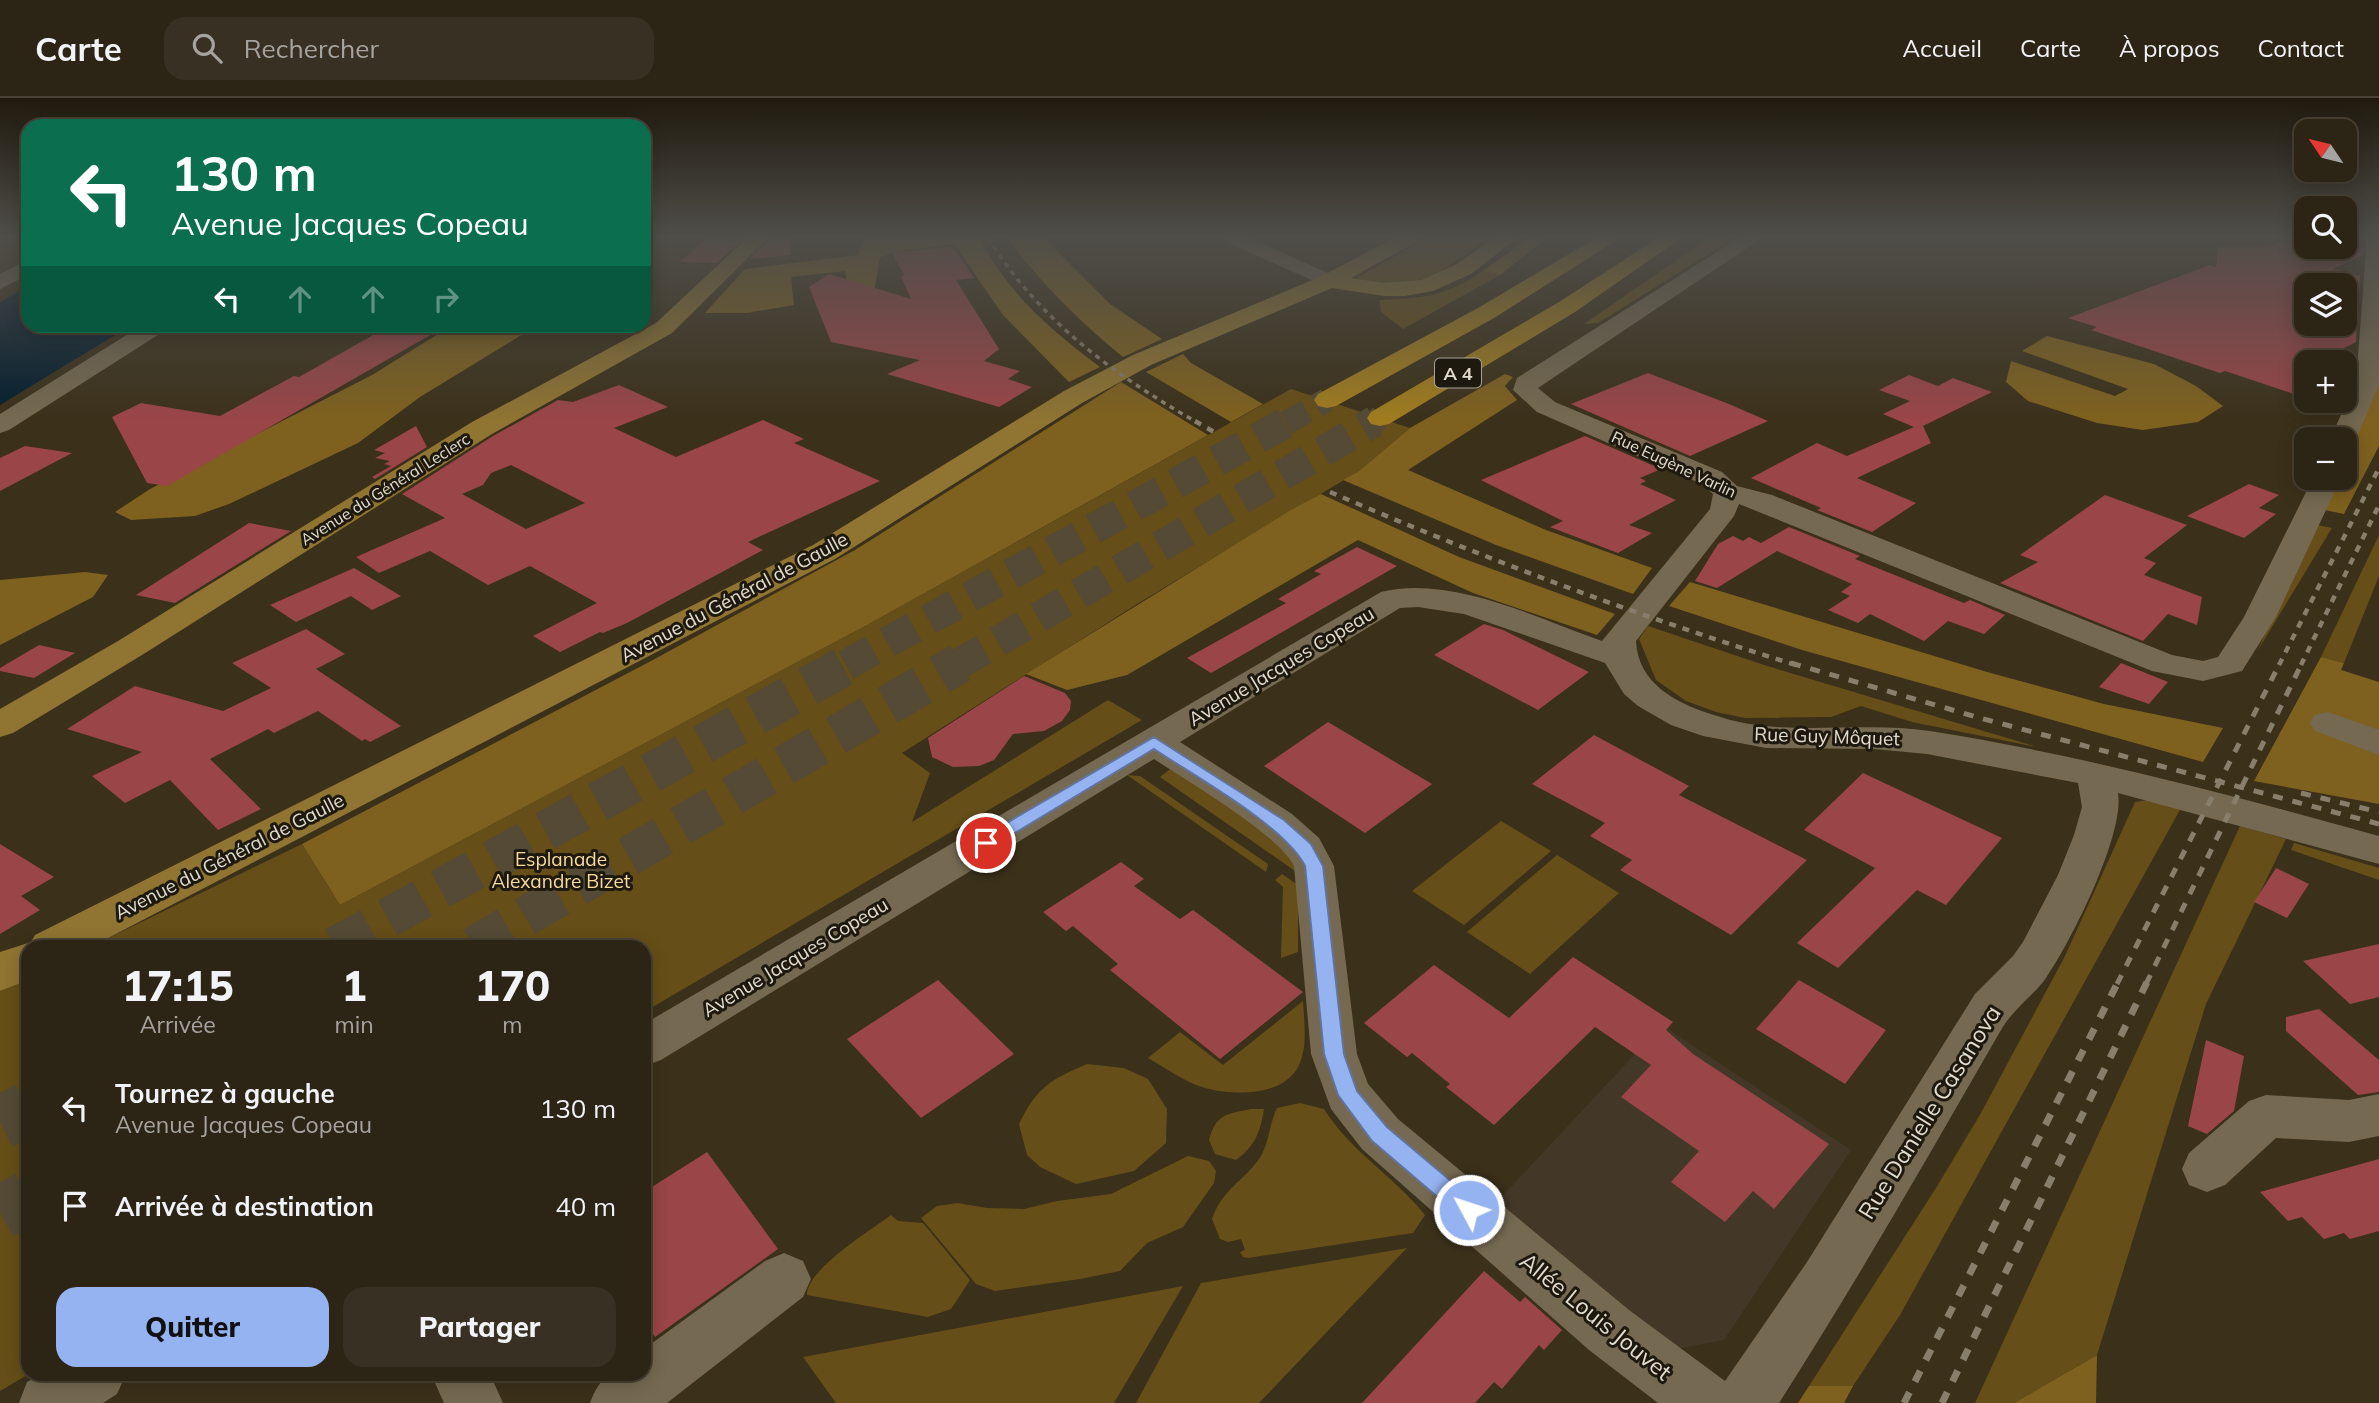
<!DOCTYPE html>
<html lang="fr">
<head>
<meta charset="utf-8">
<style>
	body { margin:0; font-family:Mulish,sans-serif; background:#383022; color:#f1f3f6; height:100vh; display:flex; flex-direction:column; font-size:26px; white-space:nowrap }
	* { box-sizing:border-box; margin:0 }
	p { font-size:23px; color:#a6a4a0 }
	.icon { flex:none; width:38px; height:38px; fill:none; stroke:currentColor; stroke-width:2; stroke-linecap:round; stroke-linejoin:round }
	.map { position:relative; flex:1; overflow:hidden }
	.side { position:absolute; left:21px; top:842px; width:630px; height:441px; display:flex; flex-direction:column; background:#2c2414; border-radius:21px; box-shadow:0 4px 18px #0003,0 0 0 2px #484134 }
	.side>* { flex:none }
	.guide { position:absolute; left:21px; top:21px; width:630px; height:214px; border-radius:21px; box-shadow:0 4px 18px #0003,0 0 0 2px #484134; background:#0b6e4f; color:#fff; overflow:hidden }
	.needle { width:46px; rotate:305deg }
	.tools { position:absolute; left:2294px; top:21px; display:grid; gap:14px }
	.tools a { display:grid; place-items:center; width:63px; height:63px; border-radius:14px; background:#2c2414; box-shadow:0 4px 18px #0003,0 0 0 2px #484134; font-size:35px }
	.pin { position:absolute; display:grid; place-items:center; width:60px; height:60px; color:#fff; margin:-30px; border:4px solid #fff; border-radius:50%; box-shadow:0 2px 7px #0007 }
	.me { position:absolute; width:77px; margin:-38px; rotate:310deg; stroke-linejoin:round; filter:drop-shadow(0 0 5px #0008) }
	.turn { display:flex; align-items:center; gap:24px; height:147px; padding:0 35px; font-size:32px }
	.turn .icon { width:91px; height:91px; stroke-width:2.5 }
	.turn b { display:block; font-size:49px; line-height:60px }
	.lanes { display:flex; align-items:center; height:66px; padding:0 35px; background:#0003; justify-content:center; gap:35px; direction:ltr }
	.lanes .off { opacity:.35 }
	.eta { display:flex; justify-content:space-evenly; align-items:center; height:119px; text-align:center }
	.eta b { font-size:42px; font-weight:800; line-height:49px }
	.button { display:flex; gap:14px; margin-top:auto; padding:14px 35px }
	.button a { flex:1; height:80px; border-radius:21px; background:#95b2f1; color:#111; font-size:28px; font-weight:800; line-height:80px; text-align:center }
	.button a+a { background:#383022; color:#f1f3f6 }
	ul { padding:0; list-style:none }
	li { display:flex; align-items:center; gap:21px; height:98px; padding:0 35px }
	li div { flex:1 }
	li b { display:block; font-size:26px }
	li em { font-style:normal }
	header { display:flex; align-items:center; gap:42px; box-sizing:border-box; height:98px; padding:0 35px; background:#2c2414; border-bottom:2px solid #484134 }
	header strong { font-size:33px }
	nav { display:flex; gap:38px; margin-inline-start:auto; font-size:24px }
	.search { width:490px; height:63px; background:#383022; display:flex; align-items:center; gap:18px; box-sizing:border-box; padding:0 24px; border-radius:21px; color:#a6a4a0; font-size:26px }
	.map>svg:first-child { display:block }
	.education { fill:#433728 }
	.green { fill:#654e17 }
	.forest { fill:#7e611e }
	.water { fill:#041e2f }
	.building { fill:#9a4548; fill-rule:evenodd }
	.lines { fill:none; stroke-linecap:round; stroke-linejoin:round }
	.highway-tunnel-far3 { stroke:#544a35; stroke-width:24; stroke-dasharray:24 11; stroke-linecap:butt }
	.highway-tunnel-far2 { stroke:#544a35; stroke-width:31; stroke-dasharray:31 16; stroke-linecap:butt }
	.highway-tunnel-far1 { stroke:#544a35; stroke-width:40; stroke-dasharray:40 20; stroke-linecap:butt }
	.highway-tunnel { stroke:#544a35; stroke-width:53; stroke-dasharray:53 27; stroke-linecap:butt }
	.minor { fill:#756951; fill-rule:evenodd }
	.major { fill:#8f7432; fill-rule:evenodd }
	.highway { fill:#a07c1e; fill-rule:evenodd }
	.rail-far3 { stroke:#877e6c; stroke-width:3.5; stroke-dasharray:5 5; stroke-linecap:butt }
	.rail-far2 { stroke:#877e6c; stroke-width:4.5; stroke-dasharray:7 7; stroke-linecap:butt }
	.rail-far1 { stroke:#877e6c; stroke-width:5; stroke-dasharray:10 10; stroke-linecap:butt }
	.rail { stroke:#877e6c; stroke-width:7; stroke-dasharray:12 12; stroke-linecap:butt }
	.route { fill:#95b2f1; stroke:#61749d; stroke-width:2 }
	.labels { text-anchor:middle; dominant-baseline:central; stroke-width:6; stroke-linejoin:round; paint-order:stroke }
	.far-street-label { font-size:16px; fill:#e2dcce; stroke:#1e190f }
	.shield { fill:#1e190f; stroke:#a7a295; stroke-width:2 }
	.shield-label { font-size:18px; font-weight:bold; fill:#e2dcce }
	.street-label { font-size:19px; fill:#e2dcce; stroke:#1e190f }
	.park-label { font-size:19px; fill:#f8da9b; stroke:#1e190f }
	.near-street-label { font-size:23px; fill:#e2dcce; stroke:#1e190f }
</style>
</head>
<body>
<header>
<strong>Carte</strong>
<div class="search"><svg class="icon" aria-label="search" viewBox="0 0 24 24"><circle cx="10" cy="10" r="6"/><path d="M15 15l6 6"/></svg>Rechercher</div>
<nav><a>Accueil</a><a>Carte</a><a>À propos</a><a>Contact</a></nav>
</header>
<div class="map">
<svg width="2379" height="1305" viewBox="0 0 2379 1305">
	<rect width="100%" height="100%" fill="#3b301a"/>
	<!-- education -->
	<path class="education" d="M1662,927L1851,1052L1724,1242L1677,1251L1494,1107Z"/>
	<!-- green -->
	<path class="green" d="M1427,140H1488C1447,171 1411,200 1356,180Z
		M1709,140H1734L1598,225L1584,226Z
		M1483,173L1500,177L1403,231L1381,214L1379,202C1423,200 1445,199 1483,173Z
		M1291,291L1410,330L1359,373L1142,503L902,655L930,675L912,724L1108,602L1142,622L644,914V849H90L302,746L340,807L869,526Z
		M2313,426L2332,430L2258,552Z
		M2379,437V478L2344,565L2321,559Z
		M1648,528L1764,567L2037,649L1912,624L1861,608L1831,619L1745,620L1716,614L1686,603L1656,582L1639,541Z
		M1173,669L1277,742L1293,760L1295,773L1160,679Z
		M1127,677L1140,678L1268,766L1266,774Z
		M2147,702L2181,710L1900,1217L1853,1288H1809L1936,1090L1981,1015L2065,858L2135,704Z
		M1501,723L1551,753L1464,827L1412,793Z
		M2240,728L2286,741L2206,906L2097,1257L2014,1305H1975Z
		M2294,745L2379,770V782L2291,752Z
		M1557,757L1619,795L1530,876L1467,834Z
		M1282,776L1298,787V854L1281,860L1283,789L1275,782Z
		M28,879L29,1276L0,1293V893Z
		M1303,903C1304,924 1308,947 1299,967C1284,1001 1224,998 1196,987C1179,980 1164,969 1148,960L1180,934L1223,967Z
		M1087,966L1124,970L1148,981L1167,1011L1166,1045L1134,1073L1076,1086L1040,1069L1027,1057L1019,1026C1037,989 1050,982 1087,966Z
		M1300,1005L1324,1011C1351,1054 1394,1078 1425,1117L1413,1135L1248,1160L1243,1159L1240,1154L1245,1152L1241,1141L1228,1144L1220,1141L1212,1121C1223,1090 1242,1085 1259,1061C1269,1047 1269,1026 1277,1010Z
		M1251,1011H1264C1260,1035 1255,1048 1236,1062L1215,1056L1209,1042C1216,1016 1226,1016 1251,1011Z
		M1188,1058L1209,1063L1216,1073L1214,1085L1183,1129L1147,1145L1120,1173L1080,1181L995,1193L976,1186L921,1120L937,1108L957,1105L987,1110L1024,1111L1057,1103L1111,1096Z
		M891,1117L898,1123L923,1125L970,1182L951,1211L928,1219L807,1197C806,1172 871,1132 891,1117Z
		M1407,1150L1259,1305H1136L1201,1185Z
		M1183,1188L1114,1305H836L803,1259Z"/>
	<!-- forest -->
	<path class="forest" d="M865,140H980C1007,195 1052,233 1100,269L1069,284L1003,217L954,146L905,152L880,159L874,194L848,198L845,173L791,179L794,207L747,215H705L745,171L858,157Z
		M1008,140H1044L1110,206L1162,241L1123,259C1080,224 1040,185 1008,140Z
		M1529,140H1547L1500,177L1483,173Z
		M451,228H536L420,299L358,345L229,406L195,418L131,422L115,414L150,391L372,277Z
		M2047,238L2154,266L2196,288L2223,308L2198,324L2143,332L2097,325L2028,303L2006,284L2011,263L2115,298L2128,291L2022,253Z
		M1183,256L1191,265L1263,306L1231,324L1146,274Z
		M1505,276L1513,279L1505,288L1517,302L1408,372L1546,432L1652,470L1633,496L1496,447L1343,382L1359,373L1410,330Z
		M2379,278V348L2344,416L2320,411L2334,380H2345V355Z
		M1121,284L1208,337L869,526L340,807L302,746L651,563L855,452Z
		M1321,396L1459,459L1615,516L1597,537L1473,495L1358,442L1127,577L1067,592L1026,576L1291,412Z
		M85,474L108,477L93,499L0,547V482Z
		M1690,484L1987,574L2104,606L2223,630L2203,664L1802,552L1669,508Z
		M2321,559L2344,565L2341,572L2379,584V706L2254,683Z
		M2097,1257L2096,1305H2014Z
		M1809,1288H1853L1844,1305H1798Z"/>
	<!-- water -->
	<path class="water" d="M28,188V228H130L0,307V204Z"/>
	<!-- building -->
	<path class="building" d="M708,140H744L717,165L679,164Z
		M770,140H790L791,157L750,161Z
		M2291,140H2306V149H2364L2363,157L2333,171L2360,178L2356,244L2324,260L2338,264H2306V300L2225,273L2220,275L2091,232L2097,229L2068,220L2210,167L2216,169L2218,149H2269ZM2306,187H2345V226H2306Z
		M953,148L974,180L956,182L999,251L984,263L1020,273L1008,281L1032,289L999,309L887,276L920,262L831,244L809,189L829,176L911,201L901,178L904,177L892,155Z
		M389,228H446L167,388L147,385L112,319L141,305L220,318L294,278L299,279Z
		M1648,275L1729,306L1768,323L1690,358L1571,306Z
		M1909,277L1938,288L1953,280L1992,294L1923,328L1931,345L1857,380L1916,405L1872,434L1817,412L1821,410L1751,380L1817,345L1847,358L1914,329L1883,316L1910,303L1879,292Z
		M619,287L668,309L614,330L676,359L763,322L804,341L794,345L880,383L748,444L763,452L627,525L603,535L600,534L560,554L533,538L597,505L530,468L488,487L430,453L379,475L356,459L445,420L402,396L493,338L558,302L573,304ZM511,367L585,405L526,431L462,396L483,387L491,375Z
		M416,328L427,349L375,381L372,379L391,368L384,366L390,363L375,360L385,355L374,352Z
		M1585,338L1661,371L1640,380L1646,383L1640,386L1676,402L1629,427L1652,435L1618,455L1550,429L1563,423L1481,382Z
		M25,348L72,355L0,393V360Z
		M2249,386L2279,397L2259,410L2276,416L2244,440L2187,418Z
		M2105,397L2187,427L2144,460L2156,465L2144,477L2202,499L2197,527L2168,516L2143,543L2000,485L2038,464L2020,457Z
		M249,425L291,433L175,505L136,497Z
		M1789,429L1860,458L1855,461L1964,505L1970,502L2005,517L1984,536L1948,523L1924,543L1870,516L1858,525L1828,512L1850,498L1841,494L1852,486L1777,453L1717,490L1695,483L1718,446L1733,438L1743,443L1749,439L1761,445Z
		M1357,449L1397,468L1211,575L1187,560L1286,505L1278,501L1321,476L1314,473Z
		M354,470L401,498L372,512L351,498L296,524L270,507Z
		M1484,526L1503,532L1589,574L1538,612L1434,557Z
		M306,531L345,556L316,571L401,628L370,644L365,641L362,643L318,613L274,635L268,631L210,661L261,711L218,732L170,682L125,705L92,678L142,654L67,631L135,588L223,613L271,590L232,565Z
		M39,547L75,555L34,580L0,573V570Z
		M2121,565L2168,584L2149,606L2099,589Z
		M1024,578L1065,595L1071,603L1070,612L1062,623L1044,633L1013,636L994,662L979,668L953,669L932,659L928,640Z
		M1328,624L1432,686L1365,735L1264,668Z
		M1594,637L1689,688L1679,697L1807,762L1731,837L1620,772L1632,762L1590,738L1605,725L1532,686Z
		M1863,675L2002,740L1946,807L1917,792L1838,870L1797,845L1875,770L1804,732Z
		M0,746L54,779L21,798L40,812L0,836Z
		M1121,764L1144,781L1134,788L1180,821L1193,812L1303,894L1220,961L1110,872L1118,866L1073,828L1066,833L1043,814Z
		M2276,770L2309,786L2287,820L2254,804Z
		M2379,846V899L2350,906L2303,863Z
		M1573,859L1673,924L1666,932L1693,956L1829,1046L1774,1111L1753,1093L1725,1124L1671,1084L1699,1053L1621,999L1651,967L1595,929L1494,1027L1446,989L1450,986L1412,955L1407,959L1364,925L1434,867L1509,920Z
		M938,882L1014,956L921,1020L847,941Z
		M1799,882L1886,932L1845,986L1756,931Z
		M2319,911L2379,962V994L2358,997L2286,933V919Z
		M2206,942L2244,958L2234,1013L2207,1036L2188,1028Z
		M707,1054L778,1151L655,1239L644,1222V1094Z
		M2379,1061V1133L2350,1141L2344,1135L2324,1141L2302,1119L2288,1123L2260,1094Z
		M1484,1173L1520,1204L1525,1199L1562,1232L1544,1252L1539,1247L1502,1291L1494,1284L1475,1305H1362Z"/>
	<g class="lines">
		<!-- highway-tunnel-far3 -->
		<path class="highway-tunnel-far3" d="M1286,325L1327,302
			M1372,325L1380,320"/>
		<!-- highway-tunnel-far2 -->
		<path class="highway-tunnel-far2" d="M846,567L1289,323
			M957,567L1375,323"/>
		<!-- highway-tunnel-far1 -->
		<path class="highway-tunnel-far1" d="M335,849L850,565
			M473,849L960,565"/>
		<!-- highway-tunnel -->
		<path class="highway-tunnel" d="M0,1025L28,1010
			M0,1115L28,1099"/>
		<!-- minor -->
		<path class="minor" d="M1223,140H1249L1337,179L1340,183L1337,187H1323L1226,144Z
			M1739,140H1762L1538,290L1555,304L1722,374L1737,388L1772,397L2172,557L2203,563L2218,559L2244,519L2313,380H2341L2276,519L2242,573L2203,583L2152,573L1739,406L1734,418L1636,543C1638,586 1676,605 1714,617C1782,641 1859,622 1930,633C2082,657 2231,697 2379,738V766L2118,695C2125,736 2071,844 2046,880C2033,898 2013,911 2001,932C1929,1057 1857,1183 1779,1305H1658L1589,1252L1362,1051L1331,1011L1311,956L1294,768C1278,736 1187,683 1154,661L661,962L644,968V926L1381,494C1451,477 1537,520 1602,543L1710,411L1713,396L1702,386L1537,314L1513,292L1517,280ZM1418,509L1464,516L1605,565L1624,596L1638,608L1671,627L1703,638L1766,650L1874,651L1927,656L2078,685L2082,709L2074,737L2058,777L2023,844L2013,858L1975,896L1807,1164L1725,1283L1629,1212L1398,1021L1368,986L1357,956L1334,768L1319,740L1292,716L1180,644L1400,510Z
			M2367,140H2379V287L2356,341L2352,347L2345,348V341H2330L2356,284Z
			M28,162V177L0,191V176Z
			M141,228H167L164,233L9,332L0,335V316Z
			M2328,614L2379,632V657L2315,633L2310,625L2315,617Z
			M2379,996V1038L2349,1044L2276,1040L2225,1087L2207,1094L2189,1087L2182,1071L2189,1055L2249,1003L2266,997L2349,1002Z
			M784,1155L803,1163L811,1181L803,1199L667,1305H590C603,1272 611,1276 644,1276V1251L765,1163Z
			M42,1276H126L117,1296L103,1305H19L27,1284Z
			M431,1276H490L503,1305H444Z"/>
		<!-- major -->
		<path class="major" d="M747,140H768L672,235L492,336L142,557L13,635L0,639V611L118,543L472,324L656,225Z
			M1394,140H1419L1416,144L1351,180L1384,185L1421,182L1455,167L1494,140H1517L1471,176L1433,193L1405,198H1384L1332,190L1151,267L1082,305L835,461L91,849H28V882L0,893V854L31,844L35,837L813,447L1064,293L1133,257L1322,178Z"/>
		<!-- highway -->
		<path class="highway" d="M1596,140H1620L1494,220L1336,308L1327,310L1318,308L1314,302L1318,296L1478,210Z
			M1658,140H1681L1575,214L1389,326L1380,328L1371,326L1367,320L1371,314L1559,204Z"/>
		<!-- rail-far3 -->
		<path class="rail-far3" d="M988,140C1041,224 1113,276 1198,325"/>
		<!-- rail-far2 -->
		<path class="rail-far2" d="M1195,323L1214,334
			M1330,394C1483,460 1637,518 1796,567
			M2279,567L2379,370
			M2301,567L2379,407"/>
		<!-- rail-far1 -->
		<path class="rail-far1" d="M1791,565L1980,620L2379,726
			M2301,695L2379,714
			M2117,886L2280,565
			M2146,886L2302,565"/>
		<!-- rail -->
		<path class="rail" d="M1904,1305L2118,884
			M1942,1305L2147,884"/>
	</g>
	<!-- sky -->
	<linearGradient id="sky" x2="0" y2="1"><stop stop-color="#201a0e"/><stop offset="0.43" stop-color="#4f4e49"/><stop offset="1" stop-color="#4f4e49" stop-opacity="0"/></linearGradient>
	<rect width="2379" height="322" fill="url(#sky)"/>
	<!-- route -->
	<path class="route" d="M1154,639L1284,722L1311,746L1323,768L1344,956L1357,993L1387,1029L1477,1105L1480,1112L1477,1119L1469,1122L1461,1119L1372,1043L1338,997L1324,956L1305,768C1285,728 1194,678 1154,651L992,749H979L977,745L979,741Z"/>
	<g class="labels">
		<!-- far-street labels -->
		<g class="far-street-label">
			<text transform="translate(1674 366) rotate(25)">Rue Eugène Varlin</text>
			<text transform="translate(385 391) rotate(-32)">Avenue du Général Leclerc</text>
		</g>
		<!-- shield labels -->
		<rect class="shield" x="1435" y="260.5" width="46" height="29" rx="5"/>
		<g class="shield-label">
			<text x="1458" y="275">A 4</text>
		</g>
		<!-- street labels -->
		<g class="street-label">
			<text transform="translate(734 499) rotate(-28)">Avenue du Général de Gaulle</text>
			<text transform="translate(1281 568) rotate(-31)">Avenue Jacques Copeau</text>
			<text transform="translate(1827 638) rotate(2)">Rue Guy Môquet</text>
			<text transform="translate(229 758) rotate(-27)">Avenue du Général de Gaulle</text>
			<text transform="translate(795 859) rotate(-31)">Avenue Jacques Copeau</text>
		</g>
		<!-- park labels -->
		<g class="park-label">
			<text x="561" y="761">Esplanade<tspan x="561" dy="22">Alexandre Bizet</tspan></text>
		</g>
		<!-- near-street labels -->
		<g class="near-street-label">
			<text transform="translate(1929 1014) rotate(-58)">Rue Danielle Casanova</text>
			<text transform="translate(1596 1218) rotate(39)">Allée Louis Jouvet</text>
		</g>
	</g>
</svg>
<div class="tools">
<a><svg class="needle" viewBox="-14 -14 28 28"><path d="M0-13l5 13h-10z" fill="#e53935"/><path d="M0 13l5-13h-10z" fill="#a6a4a0"/></svg></a>
<a><svg class="icon" aria-label="search" viewBox="0 0 24 24"><circle cx="10" cy="10" r="6"/><path d="M15 15l6 6"/></svg></a>
<a><svg class="icon" aria-label="layers" viewBox="0 0 24 24"><path d="M12 4l9 5-9 5-9-5zM3 14l9 5 9-5"/></svg></a>
<a>+</a>
<a>−</a>
</div>
<div class="pin" style="left:986px;top:745px;background:#d93025"><svg class="icon" aria-label="arrive" viewBox="0 0 24 24"><path d="M6 21V4h12l-3 4 3 4H6"/></svg></div>
<svg class="me" style="left:1469px;top:1112px" viewBox="-20 -20 40 40"><circle r="17" fill="#95b2f1" stroke="#fff" stroke-width="3"/><path d="M0-11L8 9 0 5-8 9z" fill="#fff"/></svg>
<div class="guide">
<div class="turn"><svg class="icon" aria-label="left" viewBox="0 0 24 24"><path d="M17 20v-9H6M10 6l-5 5 5 5"/></svg><div><b>130 m</b>Avenue Jacques Copeau</div></div>
<div class="lanes"><svg class="icon" aria-label="left" viewBox="0 0 24 24"><path d="M17 20v-9H6M10 6l-5 5 5 5"/></svg><svg class="icon off" aria-label="ahead" viewBox="0 0 24 24"><path d="M12 20V5M6 11l6-6 6 6"/></svg><svg class="icon off" aria-label="ahead" viewBox="0 0 24 24"><path d="M12 20V5M6 11l6-6 6 6"/></svg><svg class="icon off" aria-label="right" viewBox="0 0 24 24"><path d="M7 20v-9h11M14 6l5 5-5 5"/></svg></div>
</div>
<section class="side">
<div class="eta">
<div><b>17:15</b><p>Arrivée</p></div>
<div><b>1</b><p>min</p></div>
<div><b>170</b><p>m</p></div>
</div>
<ul>
<li><svg class="icon" aria-label="left" viewBox="0 0 24 24"><path d="M17 20v-9H6M10 6l-5 5 5 5"/></svg><div><b>Tournez à gauche</b><p>Avenue Jacques Copeau</p></div><em>130 m</em></li>
<li><svg class="icon" aria-label="arrive" viewBox="0 0 24 24"><path d="M6 21V4h12l-3 4 3 4H6"/></svg><div><b>Arrivée à destination</b></div><em>40 m</em></li>
</ul>
<div class="button"><a>Quitter</a><a>Partager</a></div>
</section>
</div>
</body>
</html>
